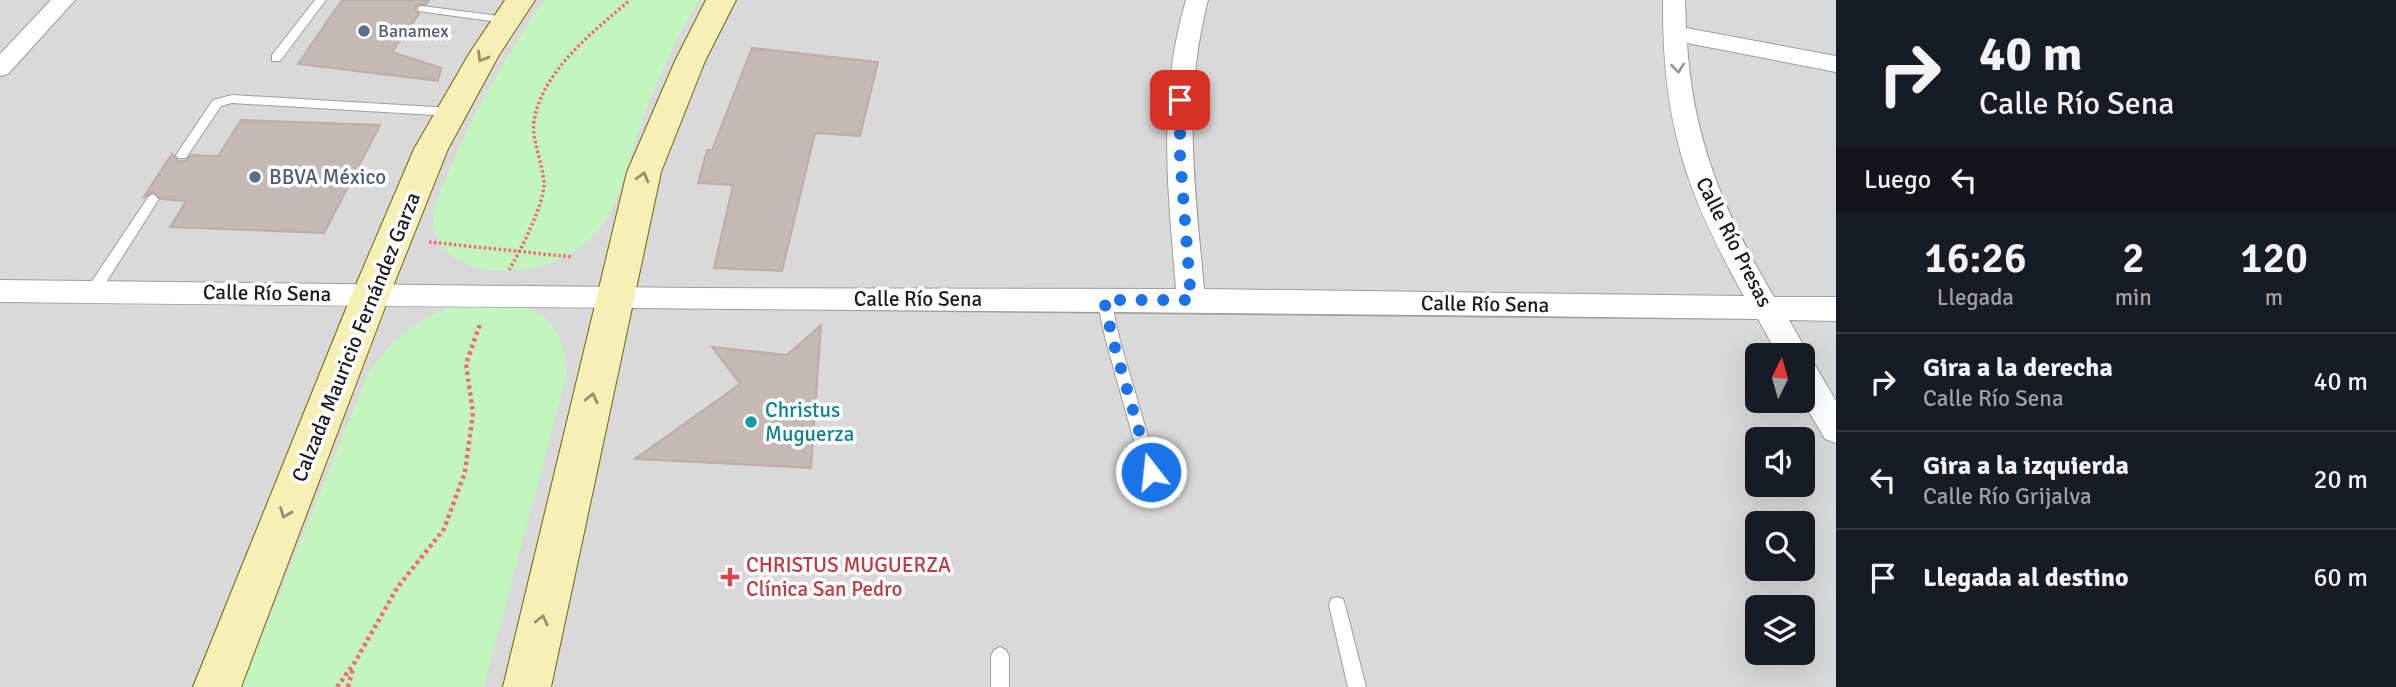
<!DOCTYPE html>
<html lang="es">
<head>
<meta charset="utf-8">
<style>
	body { margin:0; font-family:Signika,sans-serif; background:#242831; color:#f1f3f6; height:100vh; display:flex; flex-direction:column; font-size:26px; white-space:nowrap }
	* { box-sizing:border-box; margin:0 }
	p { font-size:23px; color:#9ea1a6 }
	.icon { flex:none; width:38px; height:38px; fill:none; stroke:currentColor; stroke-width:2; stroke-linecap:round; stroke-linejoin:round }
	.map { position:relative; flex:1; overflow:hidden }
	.drawer { display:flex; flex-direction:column; background:#171b24; width:560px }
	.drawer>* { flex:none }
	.top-card { background:#171b24; color:#f1f3f6; overflow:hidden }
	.needle { width:46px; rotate:5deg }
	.tools { position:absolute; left:1745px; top:343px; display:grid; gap:14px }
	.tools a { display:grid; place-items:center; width:70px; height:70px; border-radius:10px; background:#171b24; box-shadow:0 7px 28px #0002; font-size:35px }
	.pin { position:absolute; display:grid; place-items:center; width:60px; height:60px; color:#fff; margin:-30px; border-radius:14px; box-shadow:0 4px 10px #0006 }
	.me { position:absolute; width:77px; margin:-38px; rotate:344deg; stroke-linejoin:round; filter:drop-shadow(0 0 5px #0008) }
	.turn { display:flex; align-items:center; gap:24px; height:147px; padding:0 28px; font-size:32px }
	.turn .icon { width:91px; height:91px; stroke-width:2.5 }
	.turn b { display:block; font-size:49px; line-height:60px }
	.then { display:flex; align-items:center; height:66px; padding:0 28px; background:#0003; gap:14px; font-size:26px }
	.eta { display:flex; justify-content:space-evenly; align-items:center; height:119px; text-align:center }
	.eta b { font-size:42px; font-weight:600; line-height:49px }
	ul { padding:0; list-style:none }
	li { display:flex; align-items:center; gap:21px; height:98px; padding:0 28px; border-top:2px solid #363941 }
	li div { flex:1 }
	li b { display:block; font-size:26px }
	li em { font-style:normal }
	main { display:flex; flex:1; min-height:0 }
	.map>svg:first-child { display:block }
	.residential { fill:#dad9d9; fill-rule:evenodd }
	.park { fill:#c3f6bf }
	.building { fill:#c4b9b5; stroke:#beaca5; stroke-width:2 }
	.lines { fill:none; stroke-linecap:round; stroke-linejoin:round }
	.service-casing { stroke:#9d9d9d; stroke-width:2 }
	.minor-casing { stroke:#9d9d9d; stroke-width:2 }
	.secondary-casing { stroke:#6c6709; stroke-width:2 }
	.path-far1 { stroke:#f36c73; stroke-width:3.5; stroke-dasharray:2.5 2.5; stroke-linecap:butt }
	.path { stroke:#f36c73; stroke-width:4.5; stroke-dasharray:3.5 3.5; stroke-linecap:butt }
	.service { fill:#fff; fill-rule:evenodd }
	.minor { fill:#fff; fill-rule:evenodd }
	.secondary { fill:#f6efb6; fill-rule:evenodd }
	.oneway { stroke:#949071 }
	.oneway2 { stroke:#999 }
	.route { stroke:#1a73e8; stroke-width:12; stroke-dasharray:0 21.6 }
	.service-dot { fill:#5c6f8a; stroke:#fff; stroke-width:2.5 }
	.culture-dot { fill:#0f9aa8; stroke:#fff; stroke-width:2.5 }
	.health-dot { fill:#e0444e; stroke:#fff; stroke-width:2.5 }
	.labels { text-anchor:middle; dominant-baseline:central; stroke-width:7; stroke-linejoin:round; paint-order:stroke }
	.far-service-label { font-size:18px; fill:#4e5e75; stroke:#fff; text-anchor:start }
	.service-label { font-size:21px; fill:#4e5e75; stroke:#fff; text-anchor:start }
	.street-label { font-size:21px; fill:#1c1c1c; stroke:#fff }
	.culture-label { font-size:21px; fill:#0d838f; stroke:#fff; text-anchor:start }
	.health-label { font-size:21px; fill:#be3a42; stroke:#fff; text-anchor:start }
</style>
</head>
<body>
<main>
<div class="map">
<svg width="1836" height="687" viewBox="0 0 1836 687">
	<rect width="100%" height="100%" fill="#ede7e1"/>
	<!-- residential -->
	<path class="residential" d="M0,0H1836V687H0ZM1757,355H1802V401H1757ZM1757,439H1802V485H1757ZM1757,523H1802V569H1757ZM1757,607H1802V653H1757Z"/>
	<!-- park -->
	<path class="park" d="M544,0H699C676,38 656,82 641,124C629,156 620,207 597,232C574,258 537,272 502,271C472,271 434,256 433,221C433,205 441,190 447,176C473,113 506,56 544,0Z
		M473,302C530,306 562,307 567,374L484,687H242L369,371C400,332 423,313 473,302Z"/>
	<!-- building -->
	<path class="building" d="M342,0H429L426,4L416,5L415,11L419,14L392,52L441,68L438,81L298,64Z
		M752,48L878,62L860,136L815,133L782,271L714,268L733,185L698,183L707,150H712Z
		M241,120L380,125L324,233L170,227L186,201L161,199L152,192L143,198L172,154L178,161H186L191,155L218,156Z
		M821,325L811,468L635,459L740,384L712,347L787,355Z"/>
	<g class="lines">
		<!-- service casing -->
		<g class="service-casing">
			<path id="service" d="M315,0H326L280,61H272V55Z
				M422,6L506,17L511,20L506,23L418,11V7Z
				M232,95L451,108L457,112L451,116L232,103L221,106L186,158H178L176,155L178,152L213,100Z
				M153,194L159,199L157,202L98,295H88L86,291L88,287L149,196Z
				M1104,295L1111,300L1120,341L1166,498L1163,503L1158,505L1153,503L1150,498L1106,341L1097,300Z
				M1337,597L1343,599L1345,605L1366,687H1348L1329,605L1331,599Z
				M1000,647L1006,650L1009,656V687H991V656L994,650Z"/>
		</g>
		<!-- minor casing -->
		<g class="minor-casing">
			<path id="minor" d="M51,0H75L8,74L0,76V54Z
				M1186,0H1208C1182,99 1195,189 1204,289L1744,296C1685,191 1662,121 1663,0H1685L1686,28L1836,56V72L1687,43C1693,141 1725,214 1774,297H1836V321L1789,320L1809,355L1807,360L1813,362L1836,401V443L1825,439L1802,400V355H1778L1758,319C1172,311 586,309 0,302V280L694,288L1176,289C1168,189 1157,98 1186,0Z"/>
		</g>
		<!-- secondary casing -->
		<g class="secondary-casing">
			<path id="secondary" d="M505,0H535L499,55L448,149L390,294L241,687H193L352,294L414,149L469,54Z
				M706,0H736L705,61L661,172L551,687H503L627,172L675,61Z"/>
		</g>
		<!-- path-far1 -->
		<path class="path-far1" d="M429,242L573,257
			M509,270C520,252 543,206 544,185C544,165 531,141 534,121C542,71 594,31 630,0"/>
		<!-- path -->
		<path class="path" d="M337,687L355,662L397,588L444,529L465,472L473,413L466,364L480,324
			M348,687L353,668"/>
		<!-- service -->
		<use href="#service" class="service"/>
		<!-- minor -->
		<use href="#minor" class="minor"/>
		<!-- secondary -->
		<use href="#secondary" class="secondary"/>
	</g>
	<!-- one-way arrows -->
	<defs><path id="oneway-chevron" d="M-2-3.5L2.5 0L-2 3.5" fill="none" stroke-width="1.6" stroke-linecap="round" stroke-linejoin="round" transform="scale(1.75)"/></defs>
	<g class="oneway">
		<use href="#oneway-chevron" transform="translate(482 57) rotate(121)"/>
		<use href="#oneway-chevron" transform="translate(643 177) rotate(-74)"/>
		<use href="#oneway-chevron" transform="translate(592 398) rotate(-77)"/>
		<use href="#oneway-chevron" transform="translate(285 513) rotate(111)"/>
		<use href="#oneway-chevron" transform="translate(542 620) rotate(-77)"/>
	</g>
	<use class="oneway2" href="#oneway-chevron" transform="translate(1678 68) rotate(84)"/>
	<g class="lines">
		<!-- route -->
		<path class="route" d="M1151,472L1113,341L1104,300H1191L1180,155V100"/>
	</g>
	<!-- markers -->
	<g class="service-dot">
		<circle cx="364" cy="31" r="7"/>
		<circle cx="255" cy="177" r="7"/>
	</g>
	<circle class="culture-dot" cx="751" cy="422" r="7"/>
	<path class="health-dot" d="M726.5 566.5h7v7h7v7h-7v7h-7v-7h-7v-7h7z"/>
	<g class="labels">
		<!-- far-service labels -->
		<g class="far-service-label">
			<text x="378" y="31">Banamex</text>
		</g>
		<!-- service labels -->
		<g class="service-label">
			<text x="269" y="177">BBVA México</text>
		</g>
		<!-- street labels -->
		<g class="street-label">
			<text transform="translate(1734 242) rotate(63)">Calle Río Presas</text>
			<text transform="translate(267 293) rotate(1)">Calle Río Sena</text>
			<text x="918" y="299">Calle Río Sena</text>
			<text transform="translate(1485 304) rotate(1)">Calle Río Sena</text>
			<text transform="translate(356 337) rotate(-68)">Calzada Mauricio Fernández Garza</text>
		</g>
		<!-- culture labels -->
		<g class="culture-label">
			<text x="765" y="410">Christus<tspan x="765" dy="24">Muguerza</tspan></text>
		</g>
		<!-- health labels -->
		<g class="health-label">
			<text x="746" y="565">CHRISTUS MUGUERZA<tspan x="746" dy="24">Clínica San Pedro</tspan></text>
		</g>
	</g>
</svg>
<div class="tools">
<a><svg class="needle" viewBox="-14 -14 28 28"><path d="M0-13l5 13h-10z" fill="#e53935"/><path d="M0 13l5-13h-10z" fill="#9ea1a6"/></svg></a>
<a><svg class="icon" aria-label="sound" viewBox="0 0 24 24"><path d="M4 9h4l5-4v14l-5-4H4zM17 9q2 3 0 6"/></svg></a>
<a><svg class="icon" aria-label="search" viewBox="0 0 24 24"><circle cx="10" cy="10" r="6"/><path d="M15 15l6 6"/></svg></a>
<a><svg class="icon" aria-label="layers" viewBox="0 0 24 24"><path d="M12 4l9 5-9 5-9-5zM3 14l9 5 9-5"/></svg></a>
</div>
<div class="pin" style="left:1180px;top:100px;background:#d93025"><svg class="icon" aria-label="arrive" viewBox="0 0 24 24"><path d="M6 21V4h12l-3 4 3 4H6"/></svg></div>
<svg class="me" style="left:1151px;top:472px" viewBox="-20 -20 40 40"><circle r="17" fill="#1a73e8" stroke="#fff" stroke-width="3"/><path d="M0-11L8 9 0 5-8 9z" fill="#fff"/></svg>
</div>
<section class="drawer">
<div class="top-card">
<div class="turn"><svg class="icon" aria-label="right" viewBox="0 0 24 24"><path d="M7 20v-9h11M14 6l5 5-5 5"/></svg><div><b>40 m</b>Calle Río Sena</div></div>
<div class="then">Luego<svg class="icon" aria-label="left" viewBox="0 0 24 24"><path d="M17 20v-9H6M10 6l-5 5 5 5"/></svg></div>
</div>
<div class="eta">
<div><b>16:26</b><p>Llegada</p></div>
<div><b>2</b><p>min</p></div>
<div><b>120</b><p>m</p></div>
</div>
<ul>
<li><svg class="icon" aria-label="right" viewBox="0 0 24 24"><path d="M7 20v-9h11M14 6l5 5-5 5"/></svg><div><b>Gira a la derecha</b><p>Calle Río Sena</p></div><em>40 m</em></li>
<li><svg class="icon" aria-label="left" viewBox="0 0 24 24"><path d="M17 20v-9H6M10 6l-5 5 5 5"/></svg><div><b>Gira a la izquierda</b><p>Calle Río Grijalva</p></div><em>20 m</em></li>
<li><svg class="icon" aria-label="arrive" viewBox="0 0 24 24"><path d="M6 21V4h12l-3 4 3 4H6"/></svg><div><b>Llegada al destino</b></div><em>60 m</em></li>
</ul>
</section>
</main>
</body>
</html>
